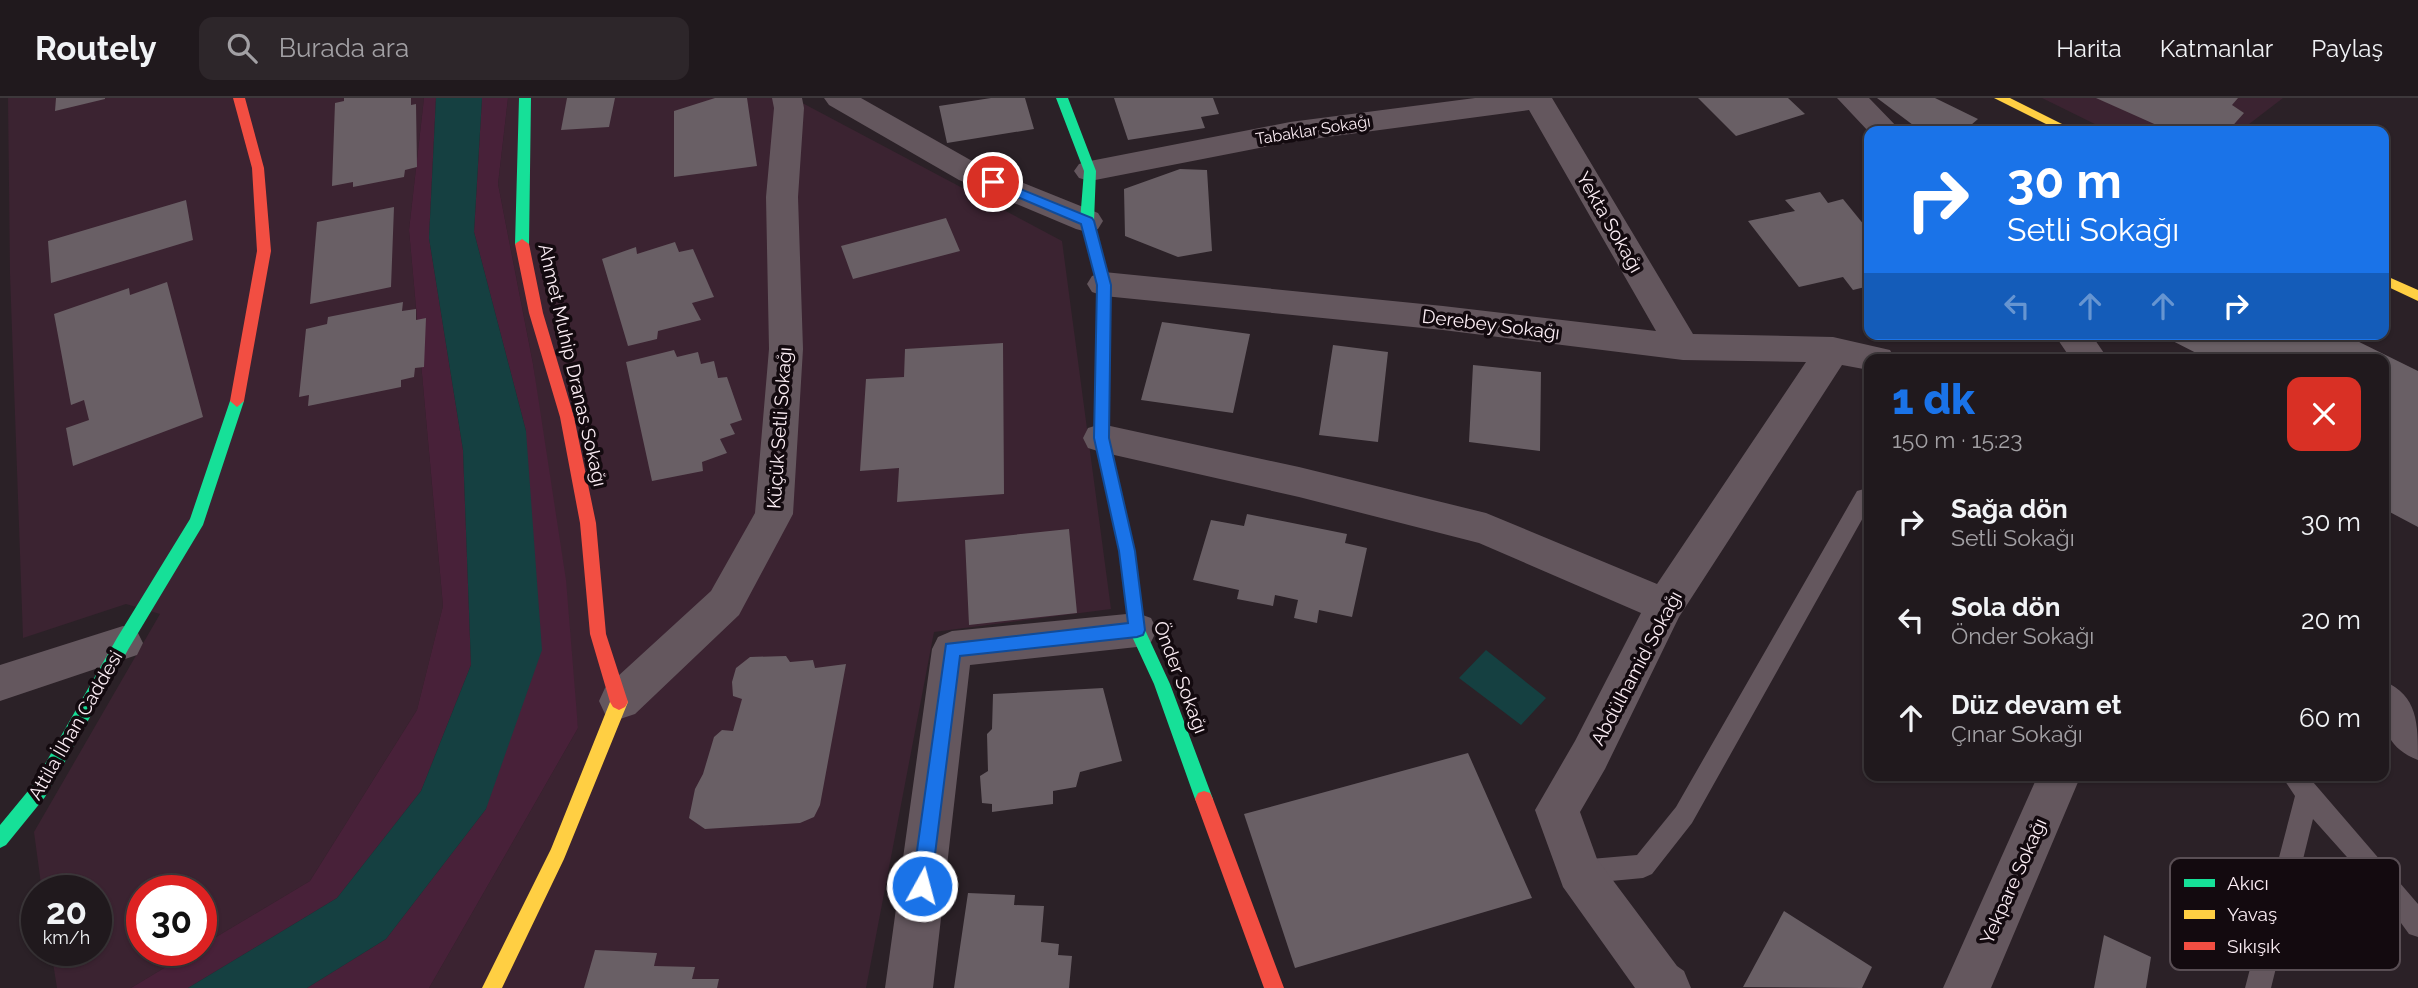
<!DOCTYPE html>
<html lang="tr">
<head>
<meta charset="utf-8">
<style>
	body { margin:0; font-family:Raleway,sans-serif; background:#2d262a; color:#f1f3f6; height:100vh; display:flex; flex-direction:column; font-size:26px; white-space:nowrap }
	* { box-sizing:border-box; margin:0 }
	p { font-size:23px; color:#a2a0a4 }
	.icon { flex:none; width:38px; height:38px; fill:none; stroke:currentColor; stroke-width:2; stroke-linecap:round; stroke-linejoin:round }
	.map { position:relative; flex:1; overflow:hidden }
	.details { position:absolute; left:1864px; top:256px; width:525px; height:427px; display:flex; flex-direction:column; background:#20191d; border-radius:14px; box-shadow:0 2px 5px #0004,0 0 0 2px #3d383b }
	.details>* { flex:none }
	.top-card { position:absolute; left:1864px; top:28px; width:525px; height:214px; border-radius:14px; box-shadow:0 2px 5px #0004,0 0 0 2px #3d383b; background:#1a73e8; color:#fff; overflow:hidden }
	.speed { position:absolute; left:21px; top:777px; display:flex; gap:14px; font-size:35px; font-weight:700; text-align:center }
	.speed>* { display:grid; place-content:center; width:91px; height:91px; border-radius:50%; background:#20191d; box-shadow:0 2px 5px #0004,0 0 0 2px #3d383b; line-height:1 }
	.speed small { font-size:18px; font-weight:400 }
	.speed .limit { border:10px solid #d22; background:#fff; color:#111 }
	.pin { position:absolute; display:grid; place-items:center; width:60px; height:60px; color:#fff; margin:-30px; border:4px solid #fff; border-radius:50%; box-shadow:0 2px 7px #0007 }
	.me { position:absolute; width:77px; margin:-38px; rotate:7deg; stroke-linejoin:round; filter:drop-shadow(0 0 5px #0008) }
	.turn { display:flex; align-items:center; gap:24px; height:147px; padding:0 28px; font-size:32px }
	.turn .icon { width:91px; height:91px; stroke-width:2.5 }
	.turn b { display:block; font-size:49px; line-height:60px }
	.lanes { display:flex; align-items:center; height:66px; padding:0 28px; background:#0003; justify-content:center; gap:35px; direction:ltr }
	.lanes .off { opacity:.35 }
	.round { display:grid; place-items:center; flex:none; width:74px; height:74px; border-radius:14px; background:#2d262a }
	.overview { display:flex; align-items:center; justify-content:space-between; height:119px; padding:0 28px }
	h1 { font-size:42px; font-weight:800; line-height:52px; color:#1a73e8 }
	ul { padding:0; list-style:none }
	li { display:flex; align-items:center; gap:21px; height:98px; padding:0 28px }
	li div { flex:1 }
	li b { display:block; font-size:26px }
	li em { font-style:normal }
	header { display:flex; align-items:center; gap:42px; box-sizing:border-box; height:98px; padding:0 35px; background:#20191d; border-bottom:2px solid #3d383b }
	header strong { font-size:33px }
	nav { display:flex; gap:38px; margin-inline-start:auto; font-size:24px }
	.search { width:490px; height:63px; background:#2d262a; display:flex; align-items:center; gap:18px; box-sizing:border-box; padding:0 24px; border-radius:14px; color:#a2a0a4; font-size:26px }
	.map>svg:first-child { display:block }
	.built { fill:#3b2331 }
	.green { fill:#482139 }
	.water { fill:#154041 }
	.building { fill:#695f65 }
	.lines { fill:none; stroke-linecap:round; stroke-linejoin:round }
	.lane { fill:#64575e; fill-rule:evenodd }
	.street { fill:#64575e; fill-rule:evenodd }
	.fast { fill:#16e098; fill-rule:evenodd }
	.slow { fill:#ffcf43; fill-rule:evenodd }
	.jam { fill:#f24e42; fill-rule:evenodd }
	.route { fill:#1a73e8; stroke:#114b97; stroke-width:2 }
	.labels { text-anchor:middle; dominant-baseline:central; stroke-width:7; stroke-linejoin:round; paint-order:stroke }
	.far-street-label { font-size:16px; fill:#fceef5; stroke:#130a0f }
	.street-label { font-size:19px; fill:#fceef5; stroke:#130a0f }
	.key { fill:#130a0f; stroke:#594e54; stroke-width:2 }
	.key-label { font-size:19px; fill:#fceef5 }
</style>
</head>
<body>
<header>
<strong>Routely</strong>
<div class="search"><svg class="icon" aria-label="search" viewBox="0 0 24 24"><circle cx="10" cy="10" r="6"/><path d="M15 15l6 6"/></svg>Burada ara</div>
<nav><a>Harita</a><a>Katmanlar</a><a>Paylaş</a></nav>
</header>
<div class="map">
<svg width="2418" height="890" viewBox="0 0 2418 890">
	<rect width="100%" height="100%" fill="#2b2127"/>
	<!-- built -->
	<path class="built" d="M8,0H424L409,132L443,508L417,612L310,783L201,848V793H142V852H194L131,890H57L51,852H96V793H42L34,734L160,516L126,506L23,540L10,176Z
		M508,0H793L1062,143L1111,511L934,534L866,890H429L578,630L533,266L498,86Z
		M2042,0H2283L2240,33H2109Z"/>
	<!-- green -->
	<path class="green" d="M424,0H436L429,140L463,352L471,567L421,693L337,800L188,890H131L194,852H201V848L310,783L417,612L443,508L409,132Z
		M482,0H508L498,86L533,266L566,482L578,630L429,890H307L386,841L486,711L526,333L474,134Z"/>
	<!-- water -->
	<path class="water" d="M436,0H482L474,134L526,333L542,552L486,711L386,841L307,890H188L337,800L421,693L471,567L463,352L429,140Z
		M1486,552L1546,600L1521,627L1459,580Z"/>
	<!-- building -->
	<path class="building" d="M56,0H105V1L55,13Z
		M344,0H411V7L416,6L417,69L405,72L404,79L353,89V84L332,88L335,5L344,3Z
		M567,0H615L609,29L561,32Z
		M715,0H747L757,68L674,79V13Z
		M991,0H1025L1034,31L947,45L939,8Z
		M1114,0H1213L1219,16L1201,19L1205,30L1128,42Z
		M1698,0H1788L1805,16L1736,38Z
		M1877,0H1935L1978,21L1964,33H1921Z
		M2096,0H2238L2232,7L2244,15L2228,33H2170Z
		M1180,71L1207,72L1212,153L1178,159L1125,138L1124,91Z
		M1820,94L1828,105L1843,101L1869,133V188L1853,192L1843,179L1799,189L1748,123L1795,113L1785,102Z
		M186,102L193,142L51,185L48,143Z
		M394,109L391,189L310,206L317,124Z
		M946,120L960,153L853,181L841,148Z
		M675,144L679,154L693,151L714,199L692,205L701,222L658,233L657,241L628,248L602,161L636,149L637,156Z
		M167,184L203,319L73,368L66,330L89,322L84,302L71,307L54,216L129,190L130,197Z
		M403,204L402,213L416,211V222L426,220L424,269L415,270L414,279L401,282V289L308,308L309,297L299,299L306,231L327,226L328,219Z
		M1162,224L1250,236L1233,315L1141,302Z
		M2159,236H2343L2418,273V429L2384,411V261H2208Z
		M1003,245L1004,396L897,404L899,370L860,373L866,281L904,279L905,251Z
		M1333,247L1388,254L1378,344L1319,337Z
		M674,252L677,259L698,254L701,266L714,263L718,280L727,279L742,322L730,326L735,336L720,341L727,355L702,364L703,373L652,383L626,264Z
		M1473,267L1541,274L1540,353L1469,344Z
		M1247,416L1347,436L1345,445L1367,450L1352,519L1319,512L1317,525L1294,520L1298,502L1275,497L1273,508L1237,501L1239,492L1193,482L1211,422L1244,428Z
		M1069,431L1077,515L969,527L965,442Z
		M786,558L790,564L813,562L815,570L846,566L820,707L814,719L800,725L705,731L689,720L695,691L703,676L714,639L722,632L733,633L742,601L733,598L732,584L736,570L750,559Z
		M1103,590L1122,663L1080,674L1076,689L1053,693V706L992,714V706L982,705L980,678L988,673L987,636L992,631L993,596Z
		M1468,655L1532,800L1295,870L1244,716Z
		M968,795L1015,797L1014,807L1044,808L1041,844L1059,846L1058,857L1072,858L1069,890H954Z
		M1784,813L1872,869L1862,890L1743,889Z
		M2104,837L2151,859L2146,890H2094Z
		M595,852L657,855L654,868L695,869L692,881H719L717,890H584Z"/>
	<g class="lines">
		<!-- lane -->
		<path class="lane" d="M1864,391L1869,392V409L1692,725L1652,776L1643,780L1579,786L1570,782L1567,774L1570,766L1579,762L1637,757L1676,709L1857,393Z
			M2281,677H2307L2418,806V839L2409,836L2380,796L2313,721L2271,890H2245L2295,698Z"/>
		<!-- street -->
		<path class="street" d="M772,0H802L804,10L798,99L803,251L793,416L739,517L635,616L620,621L605,616L599,603L605,590L711,493L755,415L769,251L766,99L774,10Z
			M824,0H861L981,68L1098,115L1103,123L1098,131L1087,134L1076,131L959,82L829,7Z
			M1475,0H1552L1693,236L1833,239L1890,252L1895,261H1869V272L1842,267L1679,519L1605,671L1580,714L1597,761L1677,868L1684,873L1691,890H1635L1563,789L1535,712L1575,643L1641,515L1479,445L1299,399L1101,354L1088,350L1083,340L1088,330L1101,326L1299,369L1486,415L1657,486L1806,264L1683,262L1443,232L1104,198L1092,194L1087,186L1092,178L1104,174L1443,208L1656,233L1529,12L1290,44L1090,83L1079,80L1074,73L1079,66L1090,63L1290,24Z
			M1837,0H1869L1901,33L1869,34Z
			M2054,236H2091L2108,261H2071Z
			M1137,515L1151,520L1157,532L1151,544L1137,549L970,567L933,890H885L932,551L938,539L952,533Z
			M123,528L137,533L143,545L137,557L0,603V567Z
			M2384,583C2418,598 2418,625 2418,662C2380,648 2381,617 2384,583Z
			M2038,677H2081L1991,890H1943Z"/>
		<!-- fast -->
		<path class="fast" d="M519,0H531L529,146L522,151L515,146Z
			M1056,0H1068L1096,73L1094,123L1111,186L1108,340L1135,453L1145,532L1170,586L1213,701L1210,707L1204,709L1198,707L1195,701L1154,586L1129,532L1119,453L1094,340L1097,186L1080,123L1084,73Z
			M237,297L244,303L203,427L129,550L45,699L6,747L0,750V727L33,687L117,540L190,421L230,303Z"/>
		<!-- slow -->
		<path class="slow" d="M1994,0H2010L2076,33H2060Z
			M2384,177L2418,192V203L2384,187Z
			M619,596L625,599L628,604L564,761L502,890H482L551,751L610,604L613,599Z"/>
		<!-- jam -->
		<path class="jam" d="M233,0H245L264,70L271,153L244,303L237,309L230,303L257,153L252,70Z
			M522,141L529,146L543,215L574,319L596,425L606,536L628,604L625,609L619,612L613,609L610,604L590,536L580,425L560,319L529,215L515,146Z
			M1204,693L1210,695L1213,701L1284,890H1264L1195,701L1198,695Z"/>
	</g>
	<!-- route -->
	<path class="route" d="M993,80L1092,120L1094,123L1111,187L1109,340L1135,453L1145,532L1143,537L1137,539L960,558L931,788L928,794L922,797L915,794L912,788L946,546L1128,525L1119,453L1094,340L1097,187L1081,126L989,87V81Z"/>
	<g class="labels">
		<!-- far-street labels -->
		<g class="far-street-label">
			<text transform="translate(1313 32) rotate(-9)">Tabaklar Sokağı</text>
		</g>
		<!-- street labels -->
		<g class="street-label">
			<text transform="translate(1610 124) rotate(60)">Yekta Sokağı</text>
			<text transform="translate(1491 226) rotate(7)">Derebey Sokağı</text>
			<text transform="translate(573 267) rotate(77)">Ahmet Muhip Dranas Sokağı</text>
			<text transform="translate(779 330) rotate(-86)">Küçük Setli Sokağı</text>
			<text transform="translate(1636 570) rotate(-62)">Abdülhamid Sokağı</text>
			<text transform="translate(1181 579) rotate(69)">Önder Sokağı</text>
			<text transform="translate(75 627) rotate(-60)">Attila İlhan Caddesi</text>
			<text transform="translate(2013 783) rotate(-66)">Yekpare Sokağı</text>
		</g>
	</g>
	<!-- legend -->
	<rect x="2170" y="760" width="230" height="112" rx="10" class="key"/>
	<rect x="2184" y="781" width="31" height="8" fill="#16e098"/>
	<rect x="2184" y="812" width="31" height="9" fill="#ffcf43"/>
	<rect x="2184" y="844" width="31" height="8" fill="#f24e42"/>
	<g class="key-label">
		<text x="2227" y="792">Akıcı</text>
		<text x="2227" y="823">Yavaş</text>
		<text x="2227" y="855">Sıkışık</text>
	</g>
</svg>
<div class="speed"><div>20<small>km/h</small></div><div class="limit">30</div></div>
<div class="pin" style="left:993px;top:84px;background:#d93025"><svg class="icon" aria-label="arrive" viewBox="0 0 24 24"><path d="M6 21V4h12l-3 4 3 4H6"/></svg></div>
<svg class="me" style="left:922px;top:788px" viewBox="-20 -20 40 40"><circle r="17" fill="#1a73e8" stroke="#fff" stroke-width="3"/><path d="M0-11L8 9 0 5-8 9z" fill="#fff"/></svg>
<div class="top-card">
<div class="turn"><svg class="icon" aria-label="right" viewBox="0 0 24 24"><path d="M7 20v-9h11M14 6l5 5-5 5"/></svg><div><b>30 m</b>Setli Sokağı</div></div>
<div class="lanes"><svg class="icon off" aria-label="left" viewBox="0 0 24 24"><path d="M17 20v-9H6M10 6l-5 5 5 5"/></svg><svg class="icon off" aria-label="ahead" viewBox="0 0 24 24"><path d="M12 20V5M6 11l6-6 6 6"/></svg><svg class="icon off" aria-label="ahead" viewBox="0 0 24 24"><path d="M12 20V5M6 11l6-6 6 6"/></svg><svg class="icon" aria-label="right" viewBox="0 0 24 24"><path d="M7 20v-9h11M14 6l5 5-5 5"/></svg></div>
</div>
<section class="details">
<div class="overview"><div><h1>1 dk</h1><p>150 m · 15:23</p></div><a class="round" style="background:#d93025;color:#fff"><svg class="icon" aria-label="close" viewBox="0 0 24 24"><path d="M6 6l12 12M18 6L6 18"/></svg></a></div>
<ul>
<li><svg class="icon" aria-label="right" viewBox="0 0 24 24"><path d="M7 20v-9h11M14 6l5 5-5 5"/></svg><div><b>Sağa dön</b><p>Setli Sokağı</p></div><em>30 m</em></li>
<li><svg class="icon" aria-label="left" viewBox="0 0 24 24"><path d="M17 20v-9H6M10 6l-5 5 5 5"/></svg><div><b>Sola dön</b><p>Önder Sokağı</p></div><em>20 m</em></li>
<li><svg class="icon" aria-label="ahead" viewBox="0 0 24 24"><path d="M12 20V5M6 11l6-6 6 6"/></svg><div><b>Düz devam et</b><p>Çınar Sokağı</p></div><em>60 m</em></li>
</ul>
</section>
</div>
</body>
</html>
